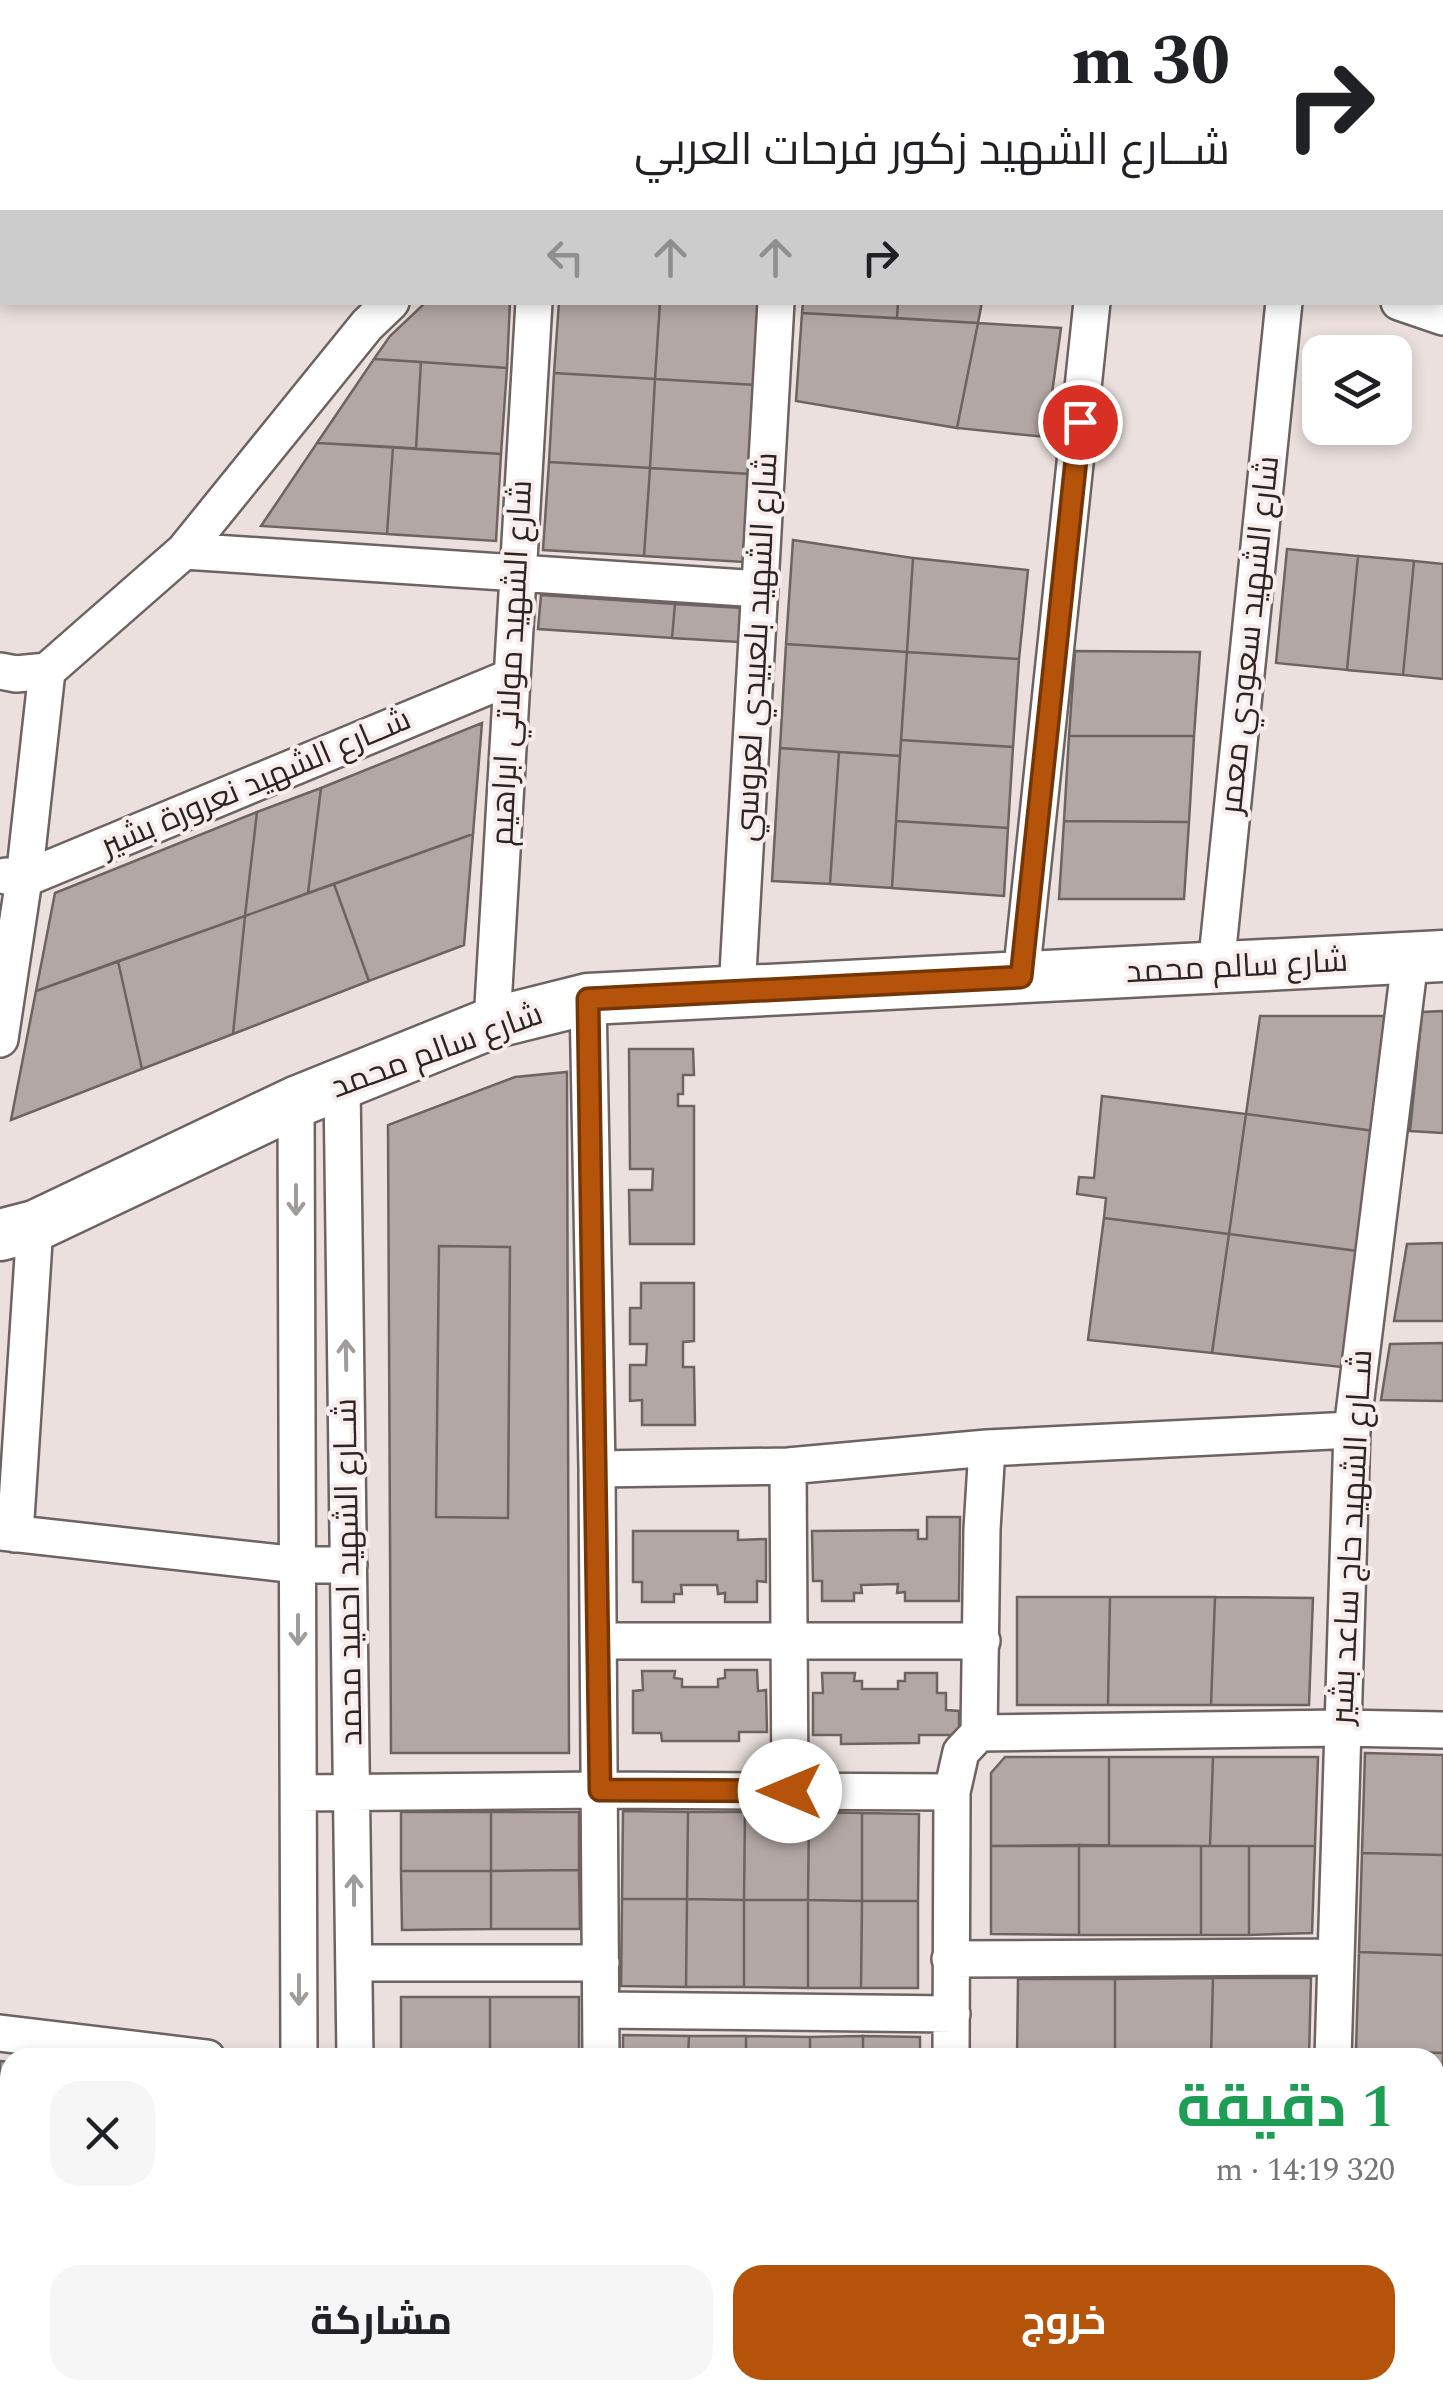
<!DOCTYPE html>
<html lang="ar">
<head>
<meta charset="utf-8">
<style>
	body { margin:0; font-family:Spectral,Cairo,serif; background:#f6f6f6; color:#202124; direction:rtl; height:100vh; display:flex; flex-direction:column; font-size:38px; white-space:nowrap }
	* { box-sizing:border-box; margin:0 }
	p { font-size:32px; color:#757577 }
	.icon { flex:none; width:55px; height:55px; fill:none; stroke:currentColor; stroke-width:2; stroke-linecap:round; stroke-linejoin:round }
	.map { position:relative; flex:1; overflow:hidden; direction:ltr }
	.panel { position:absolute; left:0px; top:2048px; width:1445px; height:352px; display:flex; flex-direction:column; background:#fff; border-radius:30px 30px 0 0; box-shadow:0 5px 15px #0003; direction:rtl }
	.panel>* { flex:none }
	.hud { position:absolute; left:0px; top:0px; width:1445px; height:305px; box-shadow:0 5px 15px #0003; direction:rtl; background:#fff; color:#202124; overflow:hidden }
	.fabs { position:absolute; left:1302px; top:335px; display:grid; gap:20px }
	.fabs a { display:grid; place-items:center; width:110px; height:110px; border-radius:20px; background:#fff; box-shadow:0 5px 15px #0003; font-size:50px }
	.pin { position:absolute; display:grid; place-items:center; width:85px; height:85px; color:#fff; margin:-42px; border:5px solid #fff; border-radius:50%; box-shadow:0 2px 10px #0007 }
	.me { position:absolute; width:110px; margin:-55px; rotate:270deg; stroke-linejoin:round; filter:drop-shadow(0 0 8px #0008) }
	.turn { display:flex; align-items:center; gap:35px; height:210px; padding:0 50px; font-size:45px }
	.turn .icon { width:130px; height:130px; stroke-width:2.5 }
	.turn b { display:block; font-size:70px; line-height:85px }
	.lanes { display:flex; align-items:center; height:95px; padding:0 50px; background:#0003; justify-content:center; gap:50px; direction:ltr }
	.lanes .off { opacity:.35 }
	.round { display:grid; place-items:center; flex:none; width:105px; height:105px; border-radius:30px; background:#f6f6f6 }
	.head { display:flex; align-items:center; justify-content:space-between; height:170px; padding:0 50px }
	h1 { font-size:60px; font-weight:700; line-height:75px; color:#1e9e55 }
	.primary-button { display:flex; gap:20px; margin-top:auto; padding:20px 50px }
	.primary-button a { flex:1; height:115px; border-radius:30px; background:#b45309; color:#fff; font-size:40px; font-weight:700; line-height:115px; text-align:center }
	.primary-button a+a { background:#f6f6f6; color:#202124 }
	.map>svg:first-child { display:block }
	.building { fill:#b2a7a5; stroke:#6d6461; stroke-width:2.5 }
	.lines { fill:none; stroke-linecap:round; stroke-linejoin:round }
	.street-casing { stroke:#6d6361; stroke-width:40 }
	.secondary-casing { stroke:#6d6361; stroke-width:55 }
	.street { stroke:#fff; stroke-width:35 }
	.secondary { stroke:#fff; stroke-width:50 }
	.oneway { stroke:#9f9d9c }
	.route-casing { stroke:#753606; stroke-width:25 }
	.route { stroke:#b45309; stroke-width:18 }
	.labels { text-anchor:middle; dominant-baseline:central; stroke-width:8; stroke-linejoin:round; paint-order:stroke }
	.street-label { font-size:32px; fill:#292524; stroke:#f8edeb }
</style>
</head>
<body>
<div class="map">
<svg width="1443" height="2398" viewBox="0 0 1443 2398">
	<rect width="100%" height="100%" fill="#ebe0dd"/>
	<!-- building -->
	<path class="building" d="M426,302H510L507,368L374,359L390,336Z
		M559,302H660L655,379L554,373Z
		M660,302H761L756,385L655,379Z
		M803,302H898L897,318L802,313Z
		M898,302H982L978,323L897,318Z
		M802,313L978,323L957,428L796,401Z
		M978,323L1061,328L1046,437L957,428Z
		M374,359L421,362L416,449L317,443Z
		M421,362L507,368L501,454L416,449Z
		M554,373L655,379L650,468L549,462Z
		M655,379L756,385L750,474L650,468Z
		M317,443L393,447L387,534L261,526Z
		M393,447L501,454L496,541L387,534Z
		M549,462L650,468L644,556L543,550Z
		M650,468L750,474L744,562L644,556Z
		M793,540L913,558L907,652L786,644Z
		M1287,549L1358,556L1347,670L1276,663Z
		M1358,556L1414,561L1403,675L1347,670Z
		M913,558L1028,570L1019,659L907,652Z
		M1414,561L1443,564V679L1403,675Z
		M541,595L675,604L672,638L538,629Z
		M675,604L742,608L739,642L672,638Z
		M786,644L907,652L900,756L780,748Z
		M1075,651L1200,652L1194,736H1069Z
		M907,652L1019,659L1013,747L901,740Z
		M482,723L473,834L308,893L321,788Z
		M1069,736H1194L1189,822L1064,821Z
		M901,740L1013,747L1008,828L896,821Z
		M780,748L839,752L830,884L772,881Z
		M839,752L900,756L892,888L830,884Z
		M321,788L308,893L245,916L257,812Z
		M257,812L245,916L36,991L55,893Z
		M896,821L1008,828L1004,896L892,888Z
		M1064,821L1189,822L1184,899H1059Z
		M473,834L464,945L369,981L334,884Z
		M334,884L369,981L233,1034L245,916Z
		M245,916L233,1034L142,1069L118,961Z
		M118,961L142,1069L11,1120L36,991Z
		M1443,1011V1133L1410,1131L1422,1012Z
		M1260,1016H1391L1375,1131L1246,1114Z
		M629,1049H693L694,1075H683V1094H678V1106H694V1244H630L629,1190H652L653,1169H630Z
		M567,1072L569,1753H391L388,1125L515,1077Z
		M1102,1096L1246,1114L1229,1234L1104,1218L1106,1198L1077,1194L1079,1177L1094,1178Z
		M1246,1114L1375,1131L1358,1251L1229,1234Z
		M1104,1218L1229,1234L1212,1353L1088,1340Z
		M1229,1234L1358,1251L1341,1367L1212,1353Z
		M1443,1243V1321H1394L1407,1244Z
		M439,1246L510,1247L508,1518L436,1517Z
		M641,1283H694V1341L683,1342V1367H694L695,1425H642V1400L630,1401V1365H646L647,1344H630V1308H641Z
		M1443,1343V1401L1381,1400L1390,1344Z
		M927,1517H960L959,1601H905V1592L897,1593L898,1584L861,1585L862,1593H854V1601H822V1581H813L812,1531L918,1530V1539H927Z
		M633,1531H738V1540L766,1539V1582L757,1581V1602H725V1593L718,1594L717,1585H681L682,1594H674V1602H642V1582H633Z
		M1017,1597H1110L1108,1705H1017Z
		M1110,1597H1215L1211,1705H1108Z
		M1215,1597L1313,1598L1309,1705H1211Z
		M725,1670H757L758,1691L766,1690L767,1732H739V1741H662L661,1733H633V1691L643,1690L642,1671H675L674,1678L682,1679V1687H718V1679L725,1678Z
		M822,1673H855L854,1681H862V1689H898V1681H905V1673H937V1693H946V1710L959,1711V1735H919V1743L841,1744V1735H813V1693H823Z
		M1365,1753L1443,1755V1855L1362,1853Z
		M1005,1757H1109V1846H991V1773Z
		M1109,1757H1213L1210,1846H1109Z
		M1213,1757H1318L1315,1846H1210Z
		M623,1811L688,1812L687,1899H622Z
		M401,1812H491V1871H401Z
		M491,1812H579V1870L491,1871Z
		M688,1812H745L744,1900L687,1899Z
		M745,1812H809L808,1900H744Z
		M809,1812L862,1813V1901L808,1900Z
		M862,1813L919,1814L918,1901H862Z
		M1079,1845L1201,1846V1935H1079Z
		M1079,1845V1935L991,1934V1846Z
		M1201,1846H1249V1935H1201Z
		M1249,1846H1315L1312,1933L1249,1935Z
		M1362,1853L1443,1855V1955L1359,1952Z
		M579,1870L580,1929H491V1871Z
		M401,1871H491V1929L402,1930Z
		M622,1899H687L686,1987L621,1986Z
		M687,1899L744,1900V1987H686Z
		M744,1900H808V1988L744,1987Z
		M808,1900L862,1901L861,1988H808Z
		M862,1901H918V1988H861Z
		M1359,1952L1443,1955V2053L1356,2050Z
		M1213,1978L1211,2058H1115V1979Z
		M1213,1978H1311L1309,2058H1211Z
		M1018,1979H1115V2058H1017Z
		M401,1997H490V2058H401Z
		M490,1997H579V2058H490Z
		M623,2035L689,2036L688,2058H623Z
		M689,2036H746V2058H688Z
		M746,2036L810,2037V2058H746Z
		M863,2036L920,2037V2058H863Z
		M863,2036V2058H810V2037Z
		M1356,2050L1443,2053V2153L1435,2152V2058H1356Z
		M0,2061L10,2062V2172L0,2171Z
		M0,2171L10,2172V2227L0,2225Z
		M0,2225L10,2227V2280L0,2279Z
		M0,2328L10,2330L9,2398H0Z
		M10,2389V2390H70L69,2398H9Z
		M70,2390H126L125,2398H69Z
		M126,2390H188L187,2398H125Z
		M188,2390H252L251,2398H187Z
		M403,2390H492V2398H403Z
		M492,2390H580V2398H492Z
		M622,2390H687V2398H622Z
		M687,2390H745V2398H687Z
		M745,2390H809V2398H745Z
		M809,2390H862V2398H809Z
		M862,2390H919V2398H862Z
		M1014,2390H1147V2396L1014,2398Z
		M1223,2390H1357V2398H1223Z"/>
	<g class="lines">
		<!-- street casing -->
		<g class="street-casing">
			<path id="street" d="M335,0L341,2
				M746,2L750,0
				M1199,2L1200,0
				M1442,96L1443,97
				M1399,302L1443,317
				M184,551L760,589
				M0,671L16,674L47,671
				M6,876L24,879L511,677
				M1216,968L1284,302
				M1021,977L1092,302
				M737,991L776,302
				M588,999L597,1469L601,2058
				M492,1023L534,302
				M0,1039L24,879L47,671L184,551L367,325L391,302
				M342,1086L355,2058
				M296,1102L299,2058
				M788,1466L790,1791
				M597,1469L788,1466L987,1448L1352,1430
				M0,1532L298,1565H349
				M15,1534L35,1226
				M598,1641H982
				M979,1733L1341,1728L1443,1730
				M299,1793L600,1790L952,1792
				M950,1959L1334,1957
				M354,1963H601
				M601,2010L952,2014
				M0,2033L207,2058
				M951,2058L952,1792L961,1752L979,1733L982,1529L987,1448
				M1333,2058L1352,1430L1410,960
				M1435,2201H1443
				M0,2303L10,2305
				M1435,2322L1443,2323
				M355,2390V2398
				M294,2398V2390
				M599,2398V2390
				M949,2398V2390
				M1391,2398V2390"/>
		</g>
		<!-- secondary casing -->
		<g class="secondary-casing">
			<path id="secondary" d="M0,1235L35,1226L296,1102L492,1023L588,999L1443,956"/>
		</g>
		<!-- street -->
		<use href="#street" class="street"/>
		<!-- secondary -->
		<use href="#secondary" class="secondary"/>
	</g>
	<!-- one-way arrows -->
	<defs><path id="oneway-shaft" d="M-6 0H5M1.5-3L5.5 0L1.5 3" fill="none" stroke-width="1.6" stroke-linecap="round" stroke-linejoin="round" transform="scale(2.5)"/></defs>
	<g class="oneway">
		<use href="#oneway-shaft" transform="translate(296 1200) rotate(90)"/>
		<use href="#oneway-shaft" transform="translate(346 1355) rotate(-91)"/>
		<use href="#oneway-shaft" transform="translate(298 1630) rotate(90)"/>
		<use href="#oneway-shaft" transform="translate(354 1890) rotate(-90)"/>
		<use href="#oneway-shaft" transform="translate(299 1990) rotate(90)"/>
	</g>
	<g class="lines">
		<!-- route casing -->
		<g class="route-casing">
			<path id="route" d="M790,1791L600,1790L588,999L1021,977L1080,422"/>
		</g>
		<!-- route -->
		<use href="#route" class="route"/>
	</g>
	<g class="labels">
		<!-- street labels -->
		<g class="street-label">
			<text transform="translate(1250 635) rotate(-84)">شارع الشهيد سعودي معمر</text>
			<text transform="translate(757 647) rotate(-87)">شارع الشهيد بلعبيدي لعروسي</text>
			<text transform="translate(512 663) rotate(-87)">شارع الشهيد مولاتي ابراهيم</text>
			<text transform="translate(256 783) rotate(-23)">شــارع الشهيد نعرورة بشير</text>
			<text transform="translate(1237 967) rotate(-3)">شارع سالم محمد</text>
			<text transform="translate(437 1051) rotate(-20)">شارع سالم محمد</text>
			<text transform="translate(1352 1537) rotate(-87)">شــارع الشهيد حاج ساعد بشير</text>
			<text transform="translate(349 1572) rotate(-91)">شــارع الشهيد احميد محمد</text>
		</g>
	</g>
</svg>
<div class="fabs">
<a><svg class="icon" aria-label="layers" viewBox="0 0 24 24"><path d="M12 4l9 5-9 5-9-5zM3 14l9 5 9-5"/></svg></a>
</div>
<div class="pin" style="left:1080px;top:422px;background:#d93025"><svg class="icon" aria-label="arrive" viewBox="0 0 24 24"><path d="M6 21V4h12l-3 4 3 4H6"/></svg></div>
<svg class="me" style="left:790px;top:1791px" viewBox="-20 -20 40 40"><circle r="19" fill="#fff"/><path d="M0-13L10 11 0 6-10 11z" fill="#b45309"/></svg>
<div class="hud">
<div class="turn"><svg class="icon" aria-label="right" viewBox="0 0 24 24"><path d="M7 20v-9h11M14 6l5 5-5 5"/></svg><div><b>30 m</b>شــارع الشهيد زكور فرحات العربي</div></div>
<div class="lanes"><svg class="icon off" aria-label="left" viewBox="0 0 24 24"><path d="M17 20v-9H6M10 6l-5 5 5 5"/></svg><svg class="icon off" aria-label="ahead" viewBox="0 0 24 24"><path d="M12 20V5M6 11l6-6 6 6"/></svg><svg class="icon off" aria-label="ahead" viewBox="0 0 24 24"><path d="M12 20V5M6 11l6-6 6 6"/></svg><svg class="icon" aria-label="right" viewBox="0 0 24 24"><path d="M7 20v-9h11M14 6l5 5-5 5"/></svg></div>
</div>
<section class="panel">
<div class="head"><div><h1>1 دقيقة</h1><p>320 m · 14:19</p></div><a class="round"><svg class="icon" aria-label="close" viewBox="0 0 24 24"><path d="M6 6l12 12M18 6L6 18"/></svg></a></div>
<div class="primary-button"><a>خروج</a><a>مشاركة</a></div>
</section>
</div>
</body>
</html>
